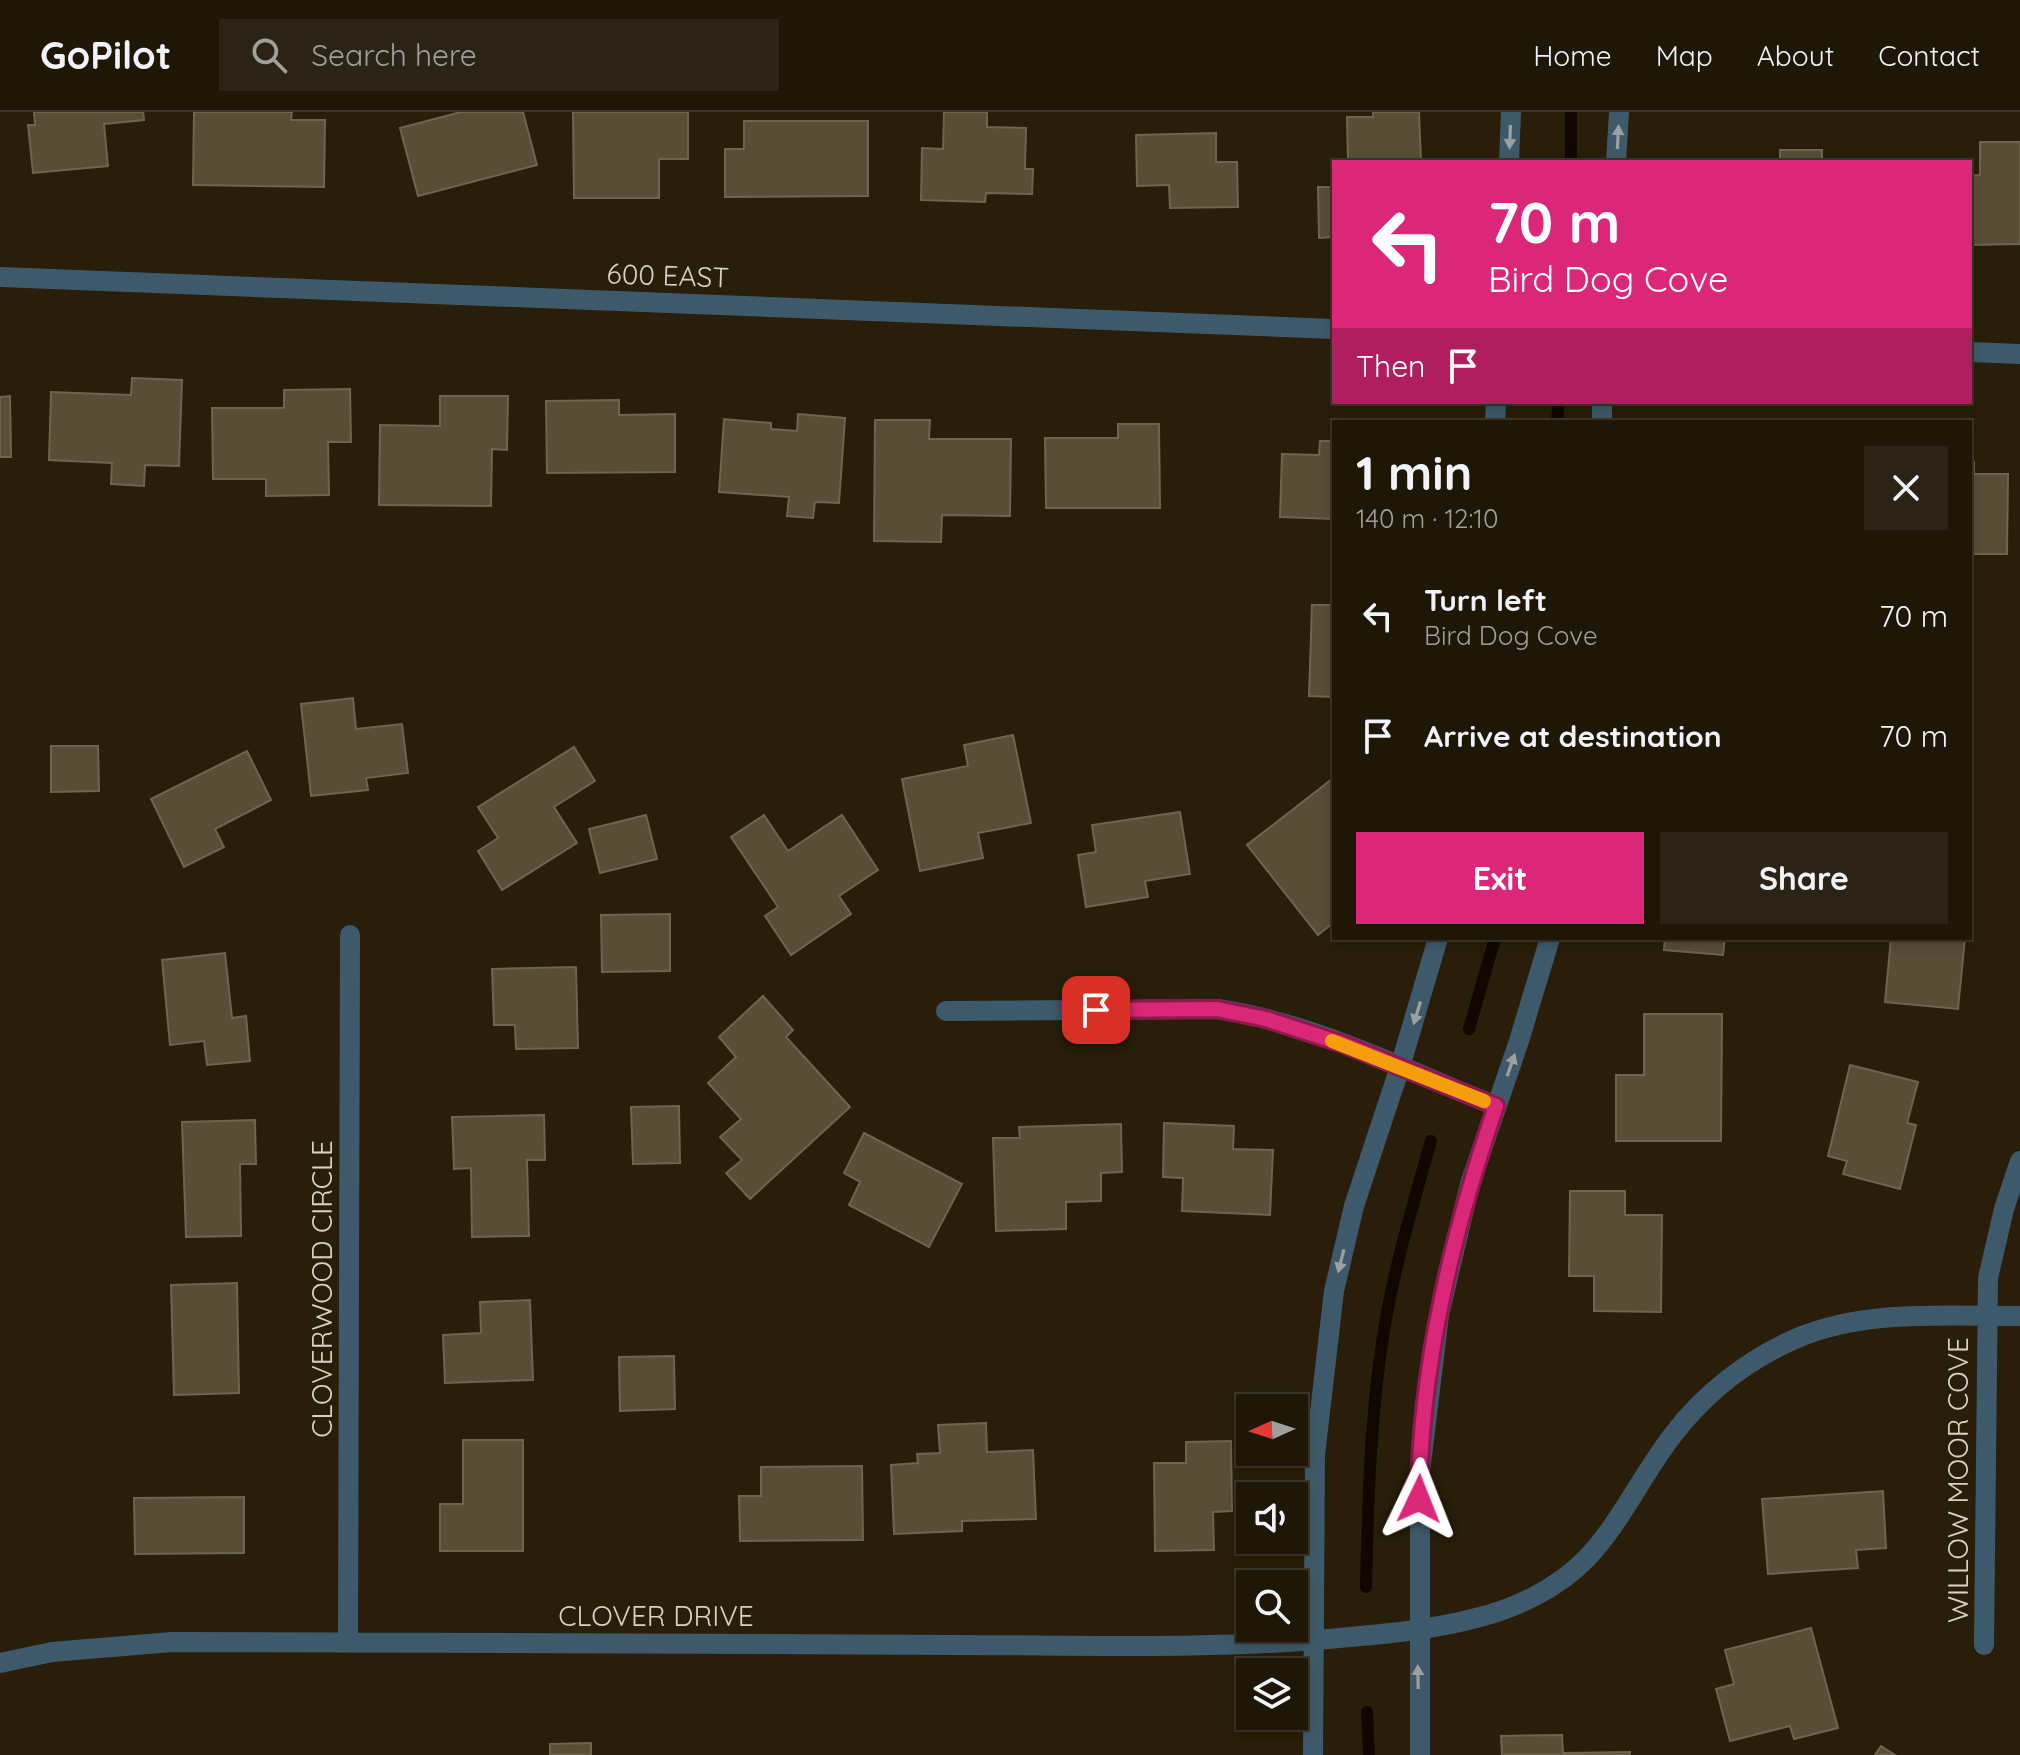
<!DOCTYPE html>
<html lang="en">
<head>
<meta charset="utf-8">
<style>
	body { margin:0; font-family:Quicksand,sans-serif; background:#2b2315; color:#f1f3f6; height:100vh; display:flex; flex-direction:column; font-size:30px; white-space:nowrap }
	* { box-sizing:border-box; margin:0 }
	p { font-size:26px; color:#a19f9b }
	.icon { flex:none; width:44px; height:44px; fill:none; stroke:currentColor; stroke-width:2; stroke-linecap:round; stroke-linejoin:round }
	.map { position:relative; flex:1; overflow:hidden }
	.drawer { position:absolute; left:1332px; top:308px; width:640px; height:520px; display:flex; flex-direction:column; background:#1e1607; border-radius:0px; box-shadow:0 4px 12px #0003,0 0 0 2px #3c3528 }
	.drawer>* { flex:none }
	.hud { position:absolute; left:1332px; top:48px; width:640px; height:244px; border-radius:0px; box-shadow:0 4px 12px #0003,0 0 0 2px #3c3528; background:#db2777; color:#fff; overflow:hidden }
	.needle { width:52px; rotate:267deg }
	.controls { position:absolute; left:1236px; top:1282px; display:grid; gap:16px }
	.controls a { display:grid; place-items:center; width:72px; height:72px; border-radius:0px; background:#1e1607; box-shadow:0 4px 12px #0003,0 0 0 2px #3c3528; font-size:40px }
	.pin { position:absolute; display:grid; place-items:center; width:68px; height:68px; color:#fff; margin:-34px; border-radius:16px; box-shadow:0 4px 12px #0006 }
	.me { position:absolute; width:88px; margin:-44px; rotate:2deg; stroke-linejoin:round; filter:drop-shadow(0 0 6px #0008) }
	.turn { display:flex; align-items:center; gap:28px; height:168px; padding:0 24px; font-size:36px }
	.turn .icon { width:104px; height:104px; stroke-width:2.5 }
	.turn b { display:block; font-size:56px; line-height:68px }
	.then { display:flex; align-items:center; height:76px; padding:0 24px; background:#0003; gap:16px; font-size:30px }
	.round { display:grid; place-items:center; flex:none; width:84px; height:84px; border-radius:0px; background:#2b2315 }
	.summary { display:flex; align-items:center; justify-content:space-between; height:136px; padding:0 24px }
	h1 { font-size:48px; font-weight:800; line-height:60px }
	.action { display:flex; gap:16px; margin-top:auto; padding:16px 24px }
	.action a { flex:1; height:92px; border-radius:0px; background:#db2777; color:#fff; font-size:32px; font-weight:800; line-height:92px; text-align:center }
	.action a+a { background:#2b2315; color:#f1f3f6 }
	ul { padding:0; list-style:none }
	li { display:flex; align-items:center; gap:24px; height:120px; padding:0 24px }
	li div { flex:1 }
	li b { display:block; font-size:30px }
	li em { font-style:normal }
	header { display:flex; align-items:center; gap:48px; box-sizing:border-box; height:112px; padding:0 40px; background:#1e1607; border-bottom:2px solid #3c3528 }
	header strong { font-size:38px }
	nav { display:flex; gap:44px; margin-inline-start:auto; font-size:28px }
	.search { width:560px; height:72px; background:#2b2315; display:flex; align-items:center; gap:20px; box-sizing:border-box; padding:0 28px; border-radius:0px; color:#a19f9b; font-size:30px }
	.map>svg:first-child { display:block }
	.lines { fill:none; stroke-linecap:round; stroke-linejoin:round }
	.stream { stroke:#0f0700; stroke-width:12 }
	.building { fill:#584d37; stroke:#6f644d; stroke-width:2 }
	.street { stroke:#3e5a6a; stroke-width:20 }
	.oneway { fill:#9aa1a0 }
	.route-casing { stroke:#8e194d; stroke-width:20 }
	.route { stroke:#db2777; stroke-width:14 }
	.slow { stroke:#f59e0b; stroke-width:14 }
	.labels { text-anchor:middle; dominant-baseline:central; stroke-width:6; stroke-linejoin:round; paint-order:stroke }
	.street-label { font-size:28px; fill:#d8d1c4; stroke:#281e09 }
</style>
</head>
<body>
<header>
<strong>GoPilot</strong>
<div class="search"><svg class="icon" aria-label="search" viewBox="0 0 24 24"><circle cx="10" cy="10" r="6"/><path d="M15 15l6 6"/></svg>Search here</div>
<nav><a>Home</a><a>Map</a><a>About</a><a>Contact</a></nav>
</header>
<div class="map">
<svg width="2020" height="1643" viewBox="0 0 2020 1643">
	<rect width="100%" height="100%" fill="#281e09"/>
	<g class="lines">
		<!-- stream -->
		<path class="stream" d="M1571,50V0
			M1557,310L1558,297
			M1469,917L1495,826
			M1366,1475C1368,1392 1370,1308 1383,1225C1393,1158 1413,1093 1431,1029
			M1367,1600L1369,1643"/>
	</g>
	<!-- building -->
	<path class="building" d="M34,0H143L144,8L104,12L108,54L33,61L28,13H35Z
		M194,0H292L291,8H325L324,75L193,73Z
		M461,0H523L537,53L418,84L400,16Z
		M573,0H688V47H659V86H574Z
		M944,0H987V15L1026,16L1025,57H1033L1032,82L986,81L985,90L921,88L922,36L943,37Z
		M1373,0H1419L1421,50H1348L1347,5H1373Z
		M744,9H868V84L725,85V37H744Z
		M1216,21V50H1237L1238,95L1170,96L1169,73L1137,74L1136,23Z
		M1980,30H2020V132L1970,133V64L1980,63Z
		M1780,38H1822V50H1780Z
		M1318,75H1334V125L1319,126Z
		M132,266L182,268L179,354L145,353L144,374L111,372L112,351L49,348L51,280L131,283Z
		M350,277L351,330H328L329,383L266,384V367H213L212,296H284V278Z
		M10,284L11,345H0V285Z
		M440,284H508L507,338L492,337L491,394L379,393L380,313L440,314Z
		M619,288V303L675,302V360L547,361L546,289Z
		M798,302L845,306L839,391L815,390L813,406L787,404L789,385L719,380L724,307L771,311V317L797,319Z
		M875,308H930L929,327H1011L1010,404L942,403L941,430L874,429Z
		M1118,312H1159L1160,396H1046L1045,326H1118Z
		M1320,329H1334V407L1280,405L1282,342L1319,343Z
		M1970,350H1974V362H2008L2007,442H1970Z
		M1312,493H1334V585L1309,584Z
		M353,586L356,617L402,612L408,661L366,666L368,678L311,684L301,592Z
		M1013,623L1031,711L978,721L983,746L920,759L902,667L968,654L964,633Z
		M51,634H98L99,679L51,680Z
		M574,635L595,669L554,695L577,731L502,778L478,739L498,726L478,695Z
		M247,639L271,688L215,717L224,735L184,755L151,687Z
		M1332,667L1334,670V810L1318,823L1247,733Z
		M1180,700L1190,762L1145,769L1148,785L1086,795L1078,743L1096,740L1092,713Z
		M646,703L657,747L600,761L589,717Z
		M764,703L788,739L842,703L878,758L839,784L851,802L791,843L765,804L778,795L731,725Z
		M670,802V859L602,860L601,803Z
		M1665,826H1725L1723,843L1664,838Z
		M1891,826H1965L1958,897L1885,890Z
		M225,841L232,906L246,904L250,949L207,953L204,929L170,933L162,848Z
		M576,855L578,936L516,937L515,913H494L492,857Z
		M763,884L793,918L786,925L850,995L750,1087L726,1061L742,1048L720,1025L741,1007L708,971L736,945L719,925Z
		M1644,902H1722L1721,1029H1616V963H1644Z
		M1850,953L1918,970L1907,1011L1916,1013L1900,1077L1843,1062L1847,1049L1828,1044Z
		M679,994L680,1051L633,1052L631,995Z
		M544,1003L545,1048H527L529,1124L472,1125L471,1056L454,1057L452,1005Z
		M255,1008L256,1052H240L241,1124L186,1125L182,1010Z
		M1164,1011L1234,1014L1233,1037L1273,1038L1270,1103L1182,1099L1183,1066L1163,1065Z
		M1121,1012L1122,1060L1101,1061V1089L1066,1090V1117L996,1119L993,1026H1020L1019,1015Z
		M864,1021L962,1072L929,1135L849,1093L860,1070L844,1061Z
		M1570,1079H1625V1103H1662L1661,1200L1594,1199V1164H1569Z
		M237,1171L239,1281L174,1283L171,1173Z
		M530,1188L533,1268L445,1271L443,1223L481,1221L480,1190Z
		M674,1244L675,1297L620,1299L619,1245Z
		M986,1311L987,1340L1033,1338L1036,1407L962,1409V1419L894,1422L891,1353L918,1351L917,1342L940,1341L938,1313Z
		M463,1328H523V1439H440V1392H463Z
		M1231,1329L1232,1399L1213,1400L1214,1438L1155,1439L1154,1351H1186V1330Z
		M862,1354L863,1428L740,1429L739,1384H761V1355Z
		M1883,1379L1886,1436L1856,1438L1858,1456L1768,1462L1762,1387Z
		M244,1385V1441L135,1442L134,1386Z
		M1811,1516L1838,1616L1794,1627L1790,1614L1730,1629L1716,1577L1734,1572L1725,1538Z
		M1562,1623L1563,1641L1630,1640V1643H1502L1501,1624Z
		M591,1631V1643H550V1632Z
		M1881,1634L1895,1643H1875Z"/>
	<g class="lines">
		<!-- street -->
		<path class="street" d="M1509,50L1511,0
			M1616,50L1619,0
			M0,165L1334,217
			M1970,240L2020,242
			M1495,310L1496,290
			M1602,310V290
			M946,899L1217,897C1314,911 1406,958 1496,994
			M348,1530L350,823
			M1984,1533L1988,1166L2004,1097L2020,1049
			M0,1551L52,1540L172,1530C432,1530 693,1532 953,1533C1082,1533 1211,1538 1339,1526C1385,1522 1431,1518 1476,1506C1517,1496 1558,1476 1587,1446C1621,1410 1642,1363 1672,1324C1704,1282 1747,1248 1795,1227C1863,1197 1947,1204 2020,1204
			M1313,1643L1315,1343L1334,1179L1354,1094L1400,955L1438,826
			M1420,1643V1360L1439,1203L1470,1072L1519,929L1550,826"/>
	</g>
	<!-- one-way arrows -->
	<defs><path id="oneway-solid" d="M-6-.8H1V-3.2L6.5 0L1 3.2V.8H-6Z" transform="scale(2)"/></defs>
	<g class="oneway">
		<use href="#oneway-solid" transform="translate(1510 25) rotate(92)"/>
		<use href="#oneway-solid" transform="translate(1618 25) rotate(-87)"/>
		<use href="#oneway-solid" transform="translate(1417 901) rotate(107)"/>
		<use href="#oneway-solid" transform="translate(1511 953) rotate(-71)"/>
		<use href="#oneway-solid" transform="translate(1341 1149) rotate(104)"/>
		<use href="#oneway-solid" transform="translate(1418 1565) rotate(-91)"/>
	</g>
	<g class="lines">
		<!-- route casing -->
		<g class="route-casing">
			<path id="route" d="M1096,898L1217,897L1266,907L1343,932L1496,994C1453,1120 1420,1253 1419,1387"/>
		</g>
		<!-- route -->
		<use href="#route" class="route"/>
		<!-- slow -->
		<path class="slow" d="M1332,929L1484,989"/>
	</g>
	<g class="labels">
		<!-- street labels -->
		<g class="street-label">
			<text transform="translate(668 163) rotate(2)">600 EAST</text>
			<text transform="translate(321 1177) rotate(-90)">CLOVERWOOD CIRCLE</text>
			<text transform="translate(1957 1368) rotate(-90)">WILLOW MOOR COVE</text>
			<text x="656" y="1503">CLOVER DRIVE</text>
		</g>
	</g>
</svg>
<div class="controls">
<a><svg class="needle" viewBox="-14 -14 28 28"><path d="M0-13l5 13h-10z" fill="#e53935"/><path d="M0 13l5-13h-10z" fill="#a19f9b"/></svg></a>
<a><svg class="icon" aria-label="sound" viewBox="0 0 24 24"><path d="M4 9h4l5-4v14l-5-4H4zM17 9q2 3 0 6"/></svg></a>
<a><svg class="icon" aria-label="search" viewBox="0 0 24 24"><circle cx="10" cy="10" r="6"/><path d="M15 15l6 6"/></svg></a>
<a><svg class="icon" aria-label="layers" viewBox="0 0 24 24"><path d="M12 4l9 5-9 5-9-5zM3 14l9 5 9-5"/></svg></a>
</div>
<div class="pin" style="left:1096px;top:898px;background:#d93025"><svg class="icon" aria-label="arrive" viewBox="0 0 24 24"><path d="M6 21V4h12l-3 4 3 4H6"/></svg></div>
<svg class="me" style="left:1419px;top:1387px" viewBox="-20 -20 40 40"><path d="M0-17L14 15 0 8-14 15z" fill="#db2777" stroke="#fff" stroke-width="4"/></svg>
<div class="hud">
<div class="turn"><svg class="icon" aria-label="left" viewBox="0 0 24 24"><path d="M17 20v-9H6M10 6l-5 5 5 5"/></svg><div><b>70 m</b>Bird Dog Cove</div></div>
<div class="then">Then<svg class="icon" aria-label="arrive" viewBox="0 0 24 24"><path d="M6 21V4h12l-3 4 3 4H6"/></svg></div>
</div>
<section class="drawer">
<div class="summary"><div><h1>1 min</h1><p>140 m · 12:10</p></div><a class="round"><svg class="icon" aria-label="close" viewBox="0 0 24 24"><path d="M6 6l12 12M18 6L6 18"/></svg></a></div>
<ul>
<li><svg class="icon" aria-label="left" viewBox="0 0 24 24"><path d="M17 20v-9H6M10 6l-5 5 5 5"/></svg><div><b>Turn left</b><p>Bird Dog Cove</p></div><em>70 m</em></li>
<li><svg class="icon" aria-label="arrive" viewBox="0 0 24 24"><path d="M6 21V4h12l-3 4 3 4H6"/></svg><div><b>Arrive at destination</b></div><em>70 m</em></li>
</ul>
<div class="action"><a>Exit</a><a>Share</a></div>
</section>
</div>
</body>
</html>
